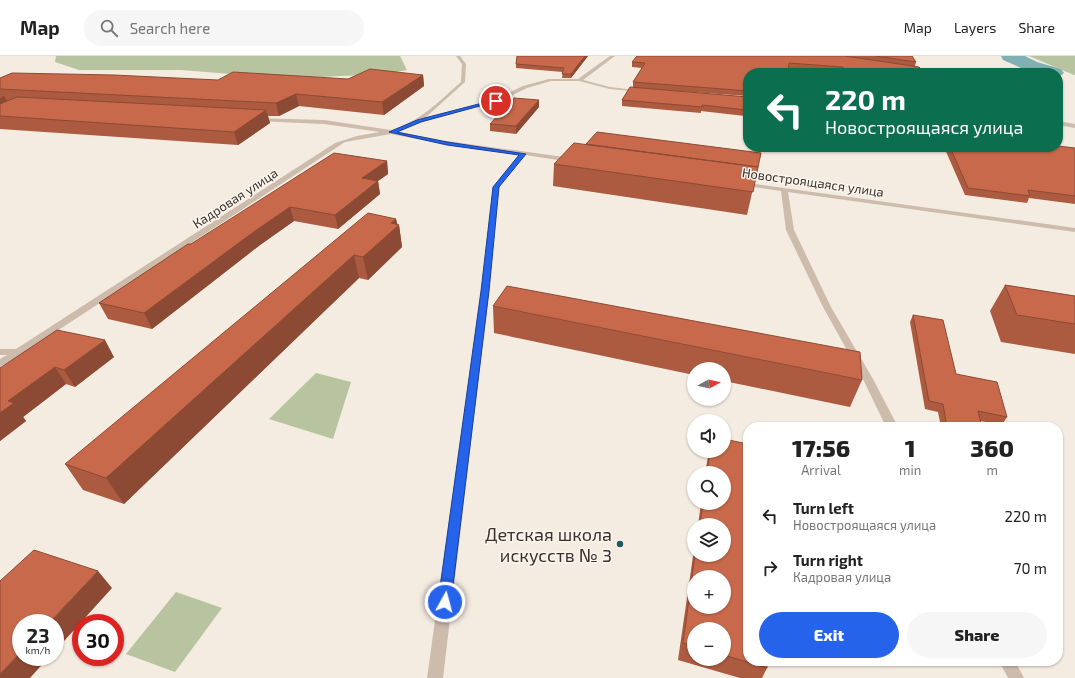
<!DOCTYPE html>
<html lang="en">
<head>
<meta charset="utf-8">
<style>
	body { margin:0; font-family:"Exo 2",sans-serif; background:#f6f6f6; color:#222; height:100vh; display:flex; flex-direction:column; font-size:15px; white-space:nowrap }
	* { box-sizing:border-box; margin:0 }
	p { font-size:13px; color:#767676 }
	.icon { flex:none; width:22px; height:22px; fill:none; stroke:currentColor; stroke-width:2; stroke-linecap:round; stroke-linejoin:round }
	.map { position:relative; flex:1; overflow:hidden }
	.drawer { position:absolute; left:743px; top:366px; width:320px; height:244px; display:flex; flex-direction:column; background:#fff; border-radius:16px; box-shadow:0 1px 3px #0004 }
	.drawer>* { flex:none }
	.top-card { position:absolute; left:743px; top:12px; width:320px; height:84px; border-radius:16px; box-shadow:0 1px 3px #0004; background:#0b6e4f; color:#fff; overflow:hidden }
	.needle { width:26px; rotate:82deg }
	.controls { position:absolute; left:687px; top:306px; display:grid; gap:8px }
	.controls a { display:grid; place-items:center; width:44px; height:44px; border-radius:50%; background:#fff; box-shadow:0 1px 3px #0004; font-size:20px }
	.speed { position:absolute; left:12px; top:558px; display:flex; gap:8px; font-size:20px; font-weight:700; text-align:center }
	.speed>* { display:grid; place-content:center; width:52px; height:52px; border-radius:50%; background:#fff; box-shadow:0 1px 3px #0004; line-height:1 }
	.speed small { font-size:10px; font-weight:400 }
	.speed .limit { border:6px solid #d22; background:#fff; color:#111 }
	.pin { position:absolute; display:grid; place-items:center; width:34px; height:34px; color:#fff; margin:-17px; border:2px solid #fff; border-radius:50%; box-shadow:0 1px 4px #0007 }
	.me { position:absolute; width:44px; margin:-22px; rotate:7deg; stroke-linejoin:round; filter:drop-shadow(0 0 3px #0008) }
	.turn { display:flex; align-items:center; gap:14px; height:84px; padding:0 16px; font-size:18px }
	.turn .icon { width:52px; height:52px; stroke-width:2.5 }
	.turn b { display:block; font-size:28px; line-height:34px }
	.eta { display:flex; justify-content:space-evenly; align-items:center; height:68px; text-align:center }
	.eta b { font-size:24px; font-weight:800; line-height:28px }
	.action { display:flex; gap:8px; margin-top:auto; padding:8px 16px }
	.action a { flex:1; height:46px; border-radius:24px; background:#2563eb; color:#fff; font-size:16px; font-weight:800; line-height:46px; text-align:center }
	.action a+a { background:#f6f6f6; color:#222 }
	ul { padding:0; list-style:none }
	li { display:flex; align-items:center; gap:12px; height:52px; padding:0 16px }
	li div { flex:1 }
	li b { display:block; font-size:15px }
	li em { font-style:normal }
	header { display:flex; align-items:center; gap:24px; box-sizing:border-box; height:56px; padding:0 20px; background:#fff; border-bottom:1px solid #e0e0e0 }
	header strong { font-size:19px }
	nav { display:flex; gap:22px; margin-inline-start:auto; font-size:14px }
	.search { width:280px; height:36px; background:#f6f6f6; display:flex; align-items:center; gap:10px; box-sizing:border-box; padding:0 14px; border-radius:22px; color:#767676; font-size:15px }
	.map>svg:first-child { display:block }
	.green { fill:#b8c4a0 }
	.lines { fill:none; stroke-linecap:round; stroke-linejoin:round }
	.river { fill:#7fb0b2; fill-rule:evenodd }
	.minor { fill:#cdbbac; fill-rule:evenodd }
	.wall { fill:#ac5a40; fill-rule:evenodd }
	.shaded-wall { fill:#8c4a34 }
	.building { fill:#c8694b; stroke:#8c4a34; fill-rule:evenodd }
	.route { fill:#2563eb; stroke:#184099 }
	.poi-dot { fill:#1f5a5e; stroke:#fbf5ee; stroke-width:1.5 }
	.labels { text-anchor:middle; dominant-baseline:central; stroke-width:3; stroke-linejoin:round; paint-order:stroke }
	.far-street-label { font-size:13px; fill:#3b302b; stroke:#fbf5ee }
	.near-poi-label { font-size:18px; fill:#3b302b; stroke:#fbf5ee; text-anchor:end }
</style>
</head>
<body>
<header>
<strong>Map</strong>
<div class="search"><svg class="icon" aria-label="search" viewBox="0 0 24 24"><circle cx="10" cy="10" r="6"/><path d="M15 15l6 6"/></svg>Search here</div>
<nav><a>Map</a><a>Layers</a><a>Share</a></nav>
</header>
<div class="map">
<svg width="1075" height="622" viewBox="0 0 1075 622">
	<rect width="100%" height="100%" fill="#f4ebe1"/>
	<!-- green -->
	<path class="green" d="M56,0H400L407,14L385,18L320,21L300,26L257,20L181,14H79L55,6Z
		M1029,0H1075V19H1074Z
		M316,317L351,326L333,383L269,363Z
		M176,536L222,552L175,616L126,598Z"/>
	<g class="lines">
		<!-- river -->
		<path class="river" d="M1001,0H1025L1037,6L1061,13L1064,17L1058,22V17H1033L1003,4Z"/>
		<!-- minor -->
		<path class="minor" d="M456,0H460L466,8L465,26L425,62L494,44L523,30L549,23H578L610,0H615L583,24L610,31L643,35L641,36L610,33L579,25H551L527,32L498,46L419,66L398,76L447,85L571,102L574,104L571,106L525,99L499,131L489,235L443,622H427L481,235L493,131L519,99L447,89L391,78L345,86L22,298L0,311V303L7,299H0V293H16L335,87L357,80L380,76L324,68L256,65L254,64V62L324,64L391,74C420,66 439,45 461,26L462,8Z
			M914,11L942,16L944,17L912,13Z
			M1058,65L1075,68V72L1058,69Z
			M741,126L1075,172V176L788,136L794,174L831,251L873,323L898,371H886L863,323L823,251L786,174L781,135L739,129V127Z
			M999,605H1015L1024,622H1008Z"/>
	</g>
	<!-- wall -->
	<path class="wall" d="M517,0H588L571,22H562L563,16L516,12V8Z
		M773,0H912L916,6L915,10L928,17H842L789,12L748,17V40L662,34L748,41V57H746L745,60L701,55V57L622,50V44L633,31V26L642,12L632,11V6Z
		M423,19L424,30L384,59L299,50L279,60H268L270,67L238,89L0,73V22L218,24L348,23Z
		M539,44V51L516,78L490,75V68Z
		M586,88L761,97L747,159L553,130L554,108Z
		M944,91L1075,92V148L1029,142L1027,147L965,139Z
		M387,105L388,118L378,125L380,138L338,173L294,165L260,189L152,273L108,263L99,247L191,188Z
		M396,163L397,169H399L402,191L368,224L359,222L124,448L83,434L65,408Z
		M1005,229L1075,240V298L1001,286L990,255Z
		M493,250L862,324L850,351L724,325V313H694V319L494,277Z
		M913,259L956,318L1007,361L1002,369L980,365L982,371H941L938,356L925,353L910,266Z
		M114,301L75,331L66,328L23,361L26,365L0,385V312Z
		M709,395H724L767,612L762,622H740L678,604L694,493V499H724V469H698L701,447H724V417H705ZM694,573H724V603H694Z"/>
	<!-- shaded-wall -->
	<path class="shaded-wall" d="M585,0H588L571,22V18Z
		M423,19L424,30L384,59L382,46Z
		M296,38L299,50L279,60L276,47Z
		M4,40L11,52L0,57V42Z
		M539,44V51L516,78V70Z
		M266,54L270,67L238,89L234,76Z
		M387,105L388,118L378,125L380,138L338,173L335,159L362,122Z
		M290,151L294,165L260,189L152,273L144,257L255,175Z
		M396,163L398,170L399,169L402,191L368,224L363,201L391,167Z
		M354,199L359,222L124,448L106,422Z
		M105,284L114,301L75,331L64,314Z
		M55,311L66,328L23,361L26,365L0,385V357L8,345Z
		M98,515L112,532L55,595V567H49Z
		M21,596V601H49L30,622H0V618Z"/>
	<!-- building -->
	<path class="building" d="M517,0H585L571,18H562L564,12L516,8Z
		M637,0H845L919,11L921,13L927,14L928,17H844L843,11L789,7L788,17H748V35L633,26L645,7L632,6Z
		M876,0H912L916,6Z
		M370,13L423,19L382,46L296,38L276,47L0,33V22L12,17L114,19L218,24L233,16L348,23Z
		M630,31L748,41V52L747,51L746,54L702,49V51L622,44Z
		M17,41L266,54L234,76L0,60V48Z
		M514,42L539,44L516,70L490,68Z
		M597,76L761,97L758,111L586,88Z
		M574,87L758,111L753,136L554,108Z
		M1058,90L1075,92V140L1028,134L1030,140L968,132L950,91H1058Z
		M334,97L387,105L362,122L378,125L335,159L290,151L255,175L144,257L99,247L188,188H191Z
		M368,157L396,163L391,167L399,169L363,201L354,199L106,422L65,408Z
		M1005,229L1075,240V268L1017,259Z
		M507,230L860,296L862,324L493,250Z
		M913,259L943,264L956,318L997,326L1007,361L978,355L982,371H947L943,348L929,345Z
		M57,274L105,284L64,314L55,311L8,345L14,347L0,357V312Z
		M724,383L748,388V605H767V612L724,599V573H694V590L683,587L695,499H724V469H700L703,447H724V417H707L710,395H724ZM694,521H724V551H694Z
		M34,494L98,515L49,567H21V596L0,618V525Z"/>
	<!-- route -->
	<path class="route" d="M494,44L498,45L421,66L397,76L447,86L526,98L499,131L489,235L451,546L449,550L445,552L440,550L438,546L481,235L493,131L519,99L447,89L389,76L417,64Z"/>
	<!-- markers -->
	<circle class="poi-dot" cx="620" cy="488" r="4"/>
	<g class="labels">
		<!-- far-street labels -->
		<g class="far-street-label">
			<text transform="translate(813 126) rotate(8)">Новостроящаяся улица</text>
			<text transform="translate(235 142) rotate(-33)">Кадровая улица</text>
		</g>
		<!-- near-poi labels -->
		<g class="near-poi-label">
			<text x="612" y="478">Детская школа<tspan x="612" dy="21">искусств № 3</tspan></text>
		</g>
	</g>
</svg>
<div class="controls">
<a><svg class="needle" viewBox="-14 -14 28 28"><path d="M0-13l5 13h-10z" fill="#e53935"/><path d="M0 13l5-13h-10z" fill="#767676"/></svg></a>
<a><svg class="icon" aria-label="sound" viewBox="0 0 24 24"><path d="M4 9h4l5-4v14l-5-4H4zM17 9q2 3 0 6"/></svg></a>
<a><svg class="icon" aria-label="search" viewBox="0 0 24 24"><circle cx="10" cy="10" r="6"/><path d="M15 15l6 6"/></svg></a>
<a><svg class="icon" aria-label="layers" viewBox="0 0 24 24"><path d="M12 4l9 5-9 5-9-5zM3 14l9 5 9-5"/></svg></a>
<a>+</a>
<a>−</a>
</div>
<div class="speed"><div>23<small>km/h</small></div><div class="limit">30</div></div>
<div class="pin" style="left:496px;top:45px;background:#d93025"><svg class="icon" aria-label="arrive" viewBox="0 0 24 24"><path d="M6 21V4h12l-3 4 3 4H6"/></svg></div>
<svg class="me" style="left:445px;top:546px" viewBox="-20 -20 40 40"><circle r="17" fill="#2563eb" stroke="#fff" stroke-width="3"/><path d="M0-11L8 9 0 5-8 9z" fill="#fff"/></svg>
<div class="top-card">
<div class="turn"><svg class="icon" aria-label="left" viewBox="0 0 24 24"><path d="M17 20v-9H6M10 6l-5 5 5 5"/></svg><div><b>220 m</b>Новостроящаяся улица</div></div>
</div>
<section class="drawer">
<div class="eta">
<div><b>17:56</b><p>Arrival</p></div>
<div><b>1</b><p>min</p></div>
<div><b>360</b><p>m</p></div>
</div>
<ul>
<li><svg class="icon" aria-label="left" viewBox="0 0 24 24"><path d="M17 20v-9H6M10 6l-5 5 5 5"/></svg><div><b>Turn left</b><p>Новостроящаяся улица</p></div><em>220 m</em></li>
<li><svg class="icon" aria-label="right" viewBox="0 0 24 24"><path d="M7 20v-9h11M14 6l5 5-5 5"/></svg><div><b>Turn right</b><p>Кадровая улица</p></div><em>70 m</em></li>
</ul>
<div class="action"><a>Exit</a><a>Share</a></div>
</section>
</div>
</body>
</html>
